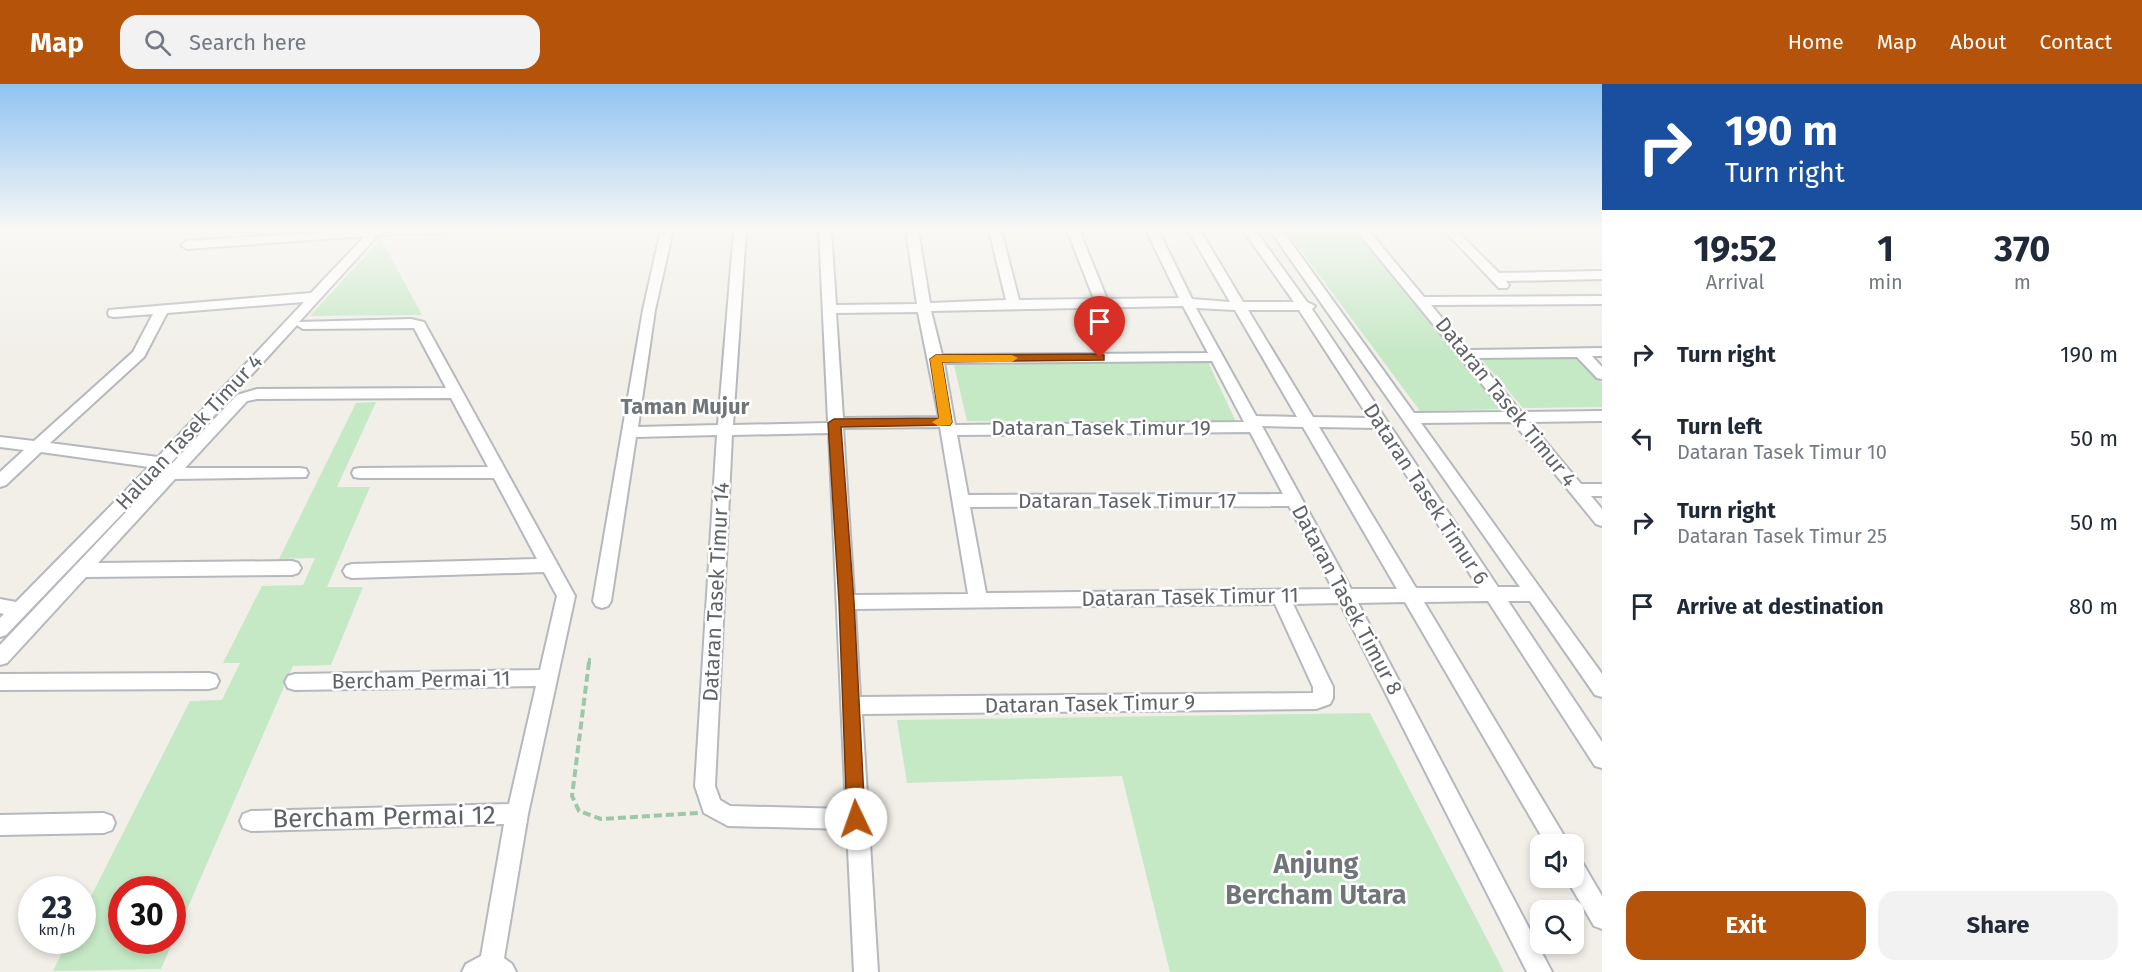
<!DOCTYPE html>
<html lang="en">
<head>
<meta charset="utf-8">
<style>
	body { margin:0; font-family:"Fira Sans",sans-serif; background:#f2f2f3; color:#1f2937; height:100vh; display:flex; flex-direction:column; font-size:22px; white-space:nowrap }
	* { box-sizing:border-box; margin:0 }
	p { font-size:20px; color:#747a83 }
	.icon { flex:none; width:33px; height:33px; fill:none; stroke:currentColor; stroke-width:2; stroke-linecap:round; stroke-linejoin:round }
	.map { position:relative; flex:1; overflow:hidden }
	.details { display:flex; flex-direction:column; background:#fff; width:540px }
	.details>* { flex:none }
	.hud { background:#1a4fa0; color:#fff; overflow:hidden }
	.fabs { position:absolute; left:1530px; top:750px; display:grid; gap:12px }
	.fabs a { display:grid; place-items:center; width:54px; height:54px; border-radius:12px; background:#fff; box-shadow:0 3px 9px #0003; font-size:30px }
	.speed { position:absolute; left:18px; top:792px; display:flex; gap:12px; font-size:30px; font-weight:700; text-align:center }
	.speed>* { display:grid; place-content:center; width:78px; height:78px; border-radius:50%; background:#fff; box-shadow:0 3px 9px #0003; line-height:1 }
	.speed small { font-size:15px; font-weight:400 }
	.speed .limit { border:9px solid #d22; background:#fff; color:#111 }
	.pin { position:absolute; display:grid; place-items:center; width:51px; height:51px; color:#fff; margin:-62px -26px; border-radius:50% 50% 50% 0; rotate:-45deg; box-shadow:0 0 6px #0007 }
	.pin .icon { rotate:45deg }
	.me { position:absolute; width:66px; margin:-33px; rotate:357deg; stroke-linejoin:round; filter:drop-shadow(0 0 4px #0008) }
	.turn { display:flex; align-items:center; gap:21px; height:126px; padding:0 24px; font-size:27px }
	.turn .icon { width:78px; height:78px; stroke-width:2.5 }
	.turn b { display:block; font-size:42px; line-height:51px }
	.eta { display:flex; justify-content:space-evenly; align-items:center; height:102px; text-align:center }
	.eta b { font-size:36px; font-weight:700; line-height:42px }
	.cta { display:flex; gap:12px; margin-top:auto; padding:12px 24px }
	.cta a { flex:1; height:69px; border-radius:18px; background:#b45309; color:#fff; font-size:24px; font-weight:700; line-height:69px; text-align:center }
	.cta a+a { background:#f2f2f3; color:#1f2937 }
	ul { padding:0; list-style:none }
	li { display:flex; align-items:center; gap:18px; height:84px; padding:0 24px }
	li div { flex:1 }
	li b { display:block; font-size:22px }
	li em { font-style:normal }
	header { display:flex; align-items:center; gap:36px; box-sizing:border-box; height:84px; padding:0 30px; background:#b45309; color:#fff }
	header strong { font-size:28px }
	nav { display:flex; gap:33px; margin-inline-start:auto; font-size:21px }
	.search { width:420px; height:54px; background:#f2f2f3; display:flex; align-items:center; gap:15px; box-sizing:border-box; padding:0 21px; border-radius:18px; color:#747a83; font-size:22px }
	main { display:flex; flex:1; min-height:0 }
	.map>svg:first-child { display:block }
	.green { fill:#c5e8c5; fill-rule:evenodd }
	.lines { fill:none; stroke-linecap:round; stroke-linejoin:round }
	.minor-casing { stroke:#b5b8bc; stroke-width:4 }
	.path-far1 { stroke:#9cc7a9; stroke-width:3; stroke-dasharray:6 3; stroke-linecap:butt }
	.path { stroke:#9cc7a9; stroke-width:4; stroke-dasharray:8 4; stroke-linecap:butt }
	.minor { fill:#fff; fill-rule:evenodd }
	.route { fill:#b45309; stroke:#753606; stroke-width:1.5 }
	.slow { fill:#f59e0b }
	.labels { text-anchor:middle; dominant-baseline:central; stroke-width:5; stroke-linejoin:round; paint-order:stroke }
	.street-label { font-size:21px; fill:#5f6368; stroke:#fff }
	.neighbourhood-label { font-size:22px; font-weight:bold; fill:#70757a; stroke:#fff }
	.near-street-label { font-size:26px; fill:#5f6368; stroke:#fff }
	.near-neighbourhood-label { font-size:27px; font-weight:bold; fill:#70757a; stroke:#fff }
</style>
</head>
<body>
<header>
<strong>Map</strong>
<div class="search"><svg class="icon" aria-label="search" viewBox="0 0 24 24"><circle cx="10" cy="10" r="6"/><path d="M15 15l6 6"/></svg>Search here</div>
<nav><a>Home</a><a>Map</a><a>About</a><a>Contact</a></nav>
</header>
<main>
<div class="map">
<svg width="1602" height="888" viewBox="0 0 1602 888">
	<rect width="100%" height="100%" fill="#f1efe8"/>
	<!-- green -->
	<path class="green" d="M1286,146H1353L1502,325L1420,327Z
		M381,155L422,231L310,232Z
		M1579,274L1602,299V323L1523,324L1482,276Z
		M1208,278L1236,338L967,337L954,281Z
		M376,318L337,403H370L327,503H363L331,581L293,582L161,885L53,887L68,857L82,856L83,828L190,617L222,616L240,579H223L262,502L303,501L315,474L279,475L356,319ZM122,806H172V856H122Z
		M1370,629L1504,888H1170L1122,692L907,699L897,636Z"/>
	<g class="lines">
		<!-- minor casing -->
		<g class="minor-casing">
			<path id="minor" d="M359,146H445L439,149L378,151L299,238L411,235L424,238L575,512L528,730L504,874L512,880L516,888H462L466,880L481,872L504,740L251,747L243,744L240,737L243,730L251,727L509,720L536,602L295,606L288,604L285,598L288,592L295,590L540,586L557,512L544,488L352,494L346,492L343,487L346,482L352,480L537,475L494,394H360L354,393L352,389L354,385L360,384L488,383L451,314L257,315L247,317L185,384H300L306,385L308,389L306,393L175,395L98,479L292,477L298,479L301,484L298,489L292,491L86,493L7,579L0,581V561L237,311L257,305L446,304L414,244L303,245L297,241L167,383L6,551L0,553V534L4,530L0,529V515L16,518L149,383L41,368L6,401L0,403V388L24,366L0,363V353L34,357L133,268L153,230L114,233L109,232L108,229L109,226L311,209L365,152L187,165L181,161L187,157ZM304,218L158,373L50,359L144,273L167,229Z
				M661,146H673L655,226L638,343L718,341L734,146H746L733,341L827,339L828,337L819,146H831L836,221L917,220L906,146H918L930,219L1006,216L989,146H1001L1019,216L1094,215L1067,146H1079L1107,215L1179,214L1146,146H1158L1192,215L1230,218L1188,146H1200L1243,218H1294L1243,146H1255L1307,218L1315,222L1312,225L1498,503H1520L1270,146H1282L1414,329L1505,328L1356,146H1368L1424,213L1602,212V220L1431,221L1469,266L1602,264V272H1592L1602,283V295L1597,294L1577,273L1476,274L1521,328L1602,327V337L1529,338L1581,400H1602V412H1591L1602,425V442L1596,440L1513,338L1421,339L1602,590V613L1595,611L1530,517H1508L1602,658V684L1595,682L1488,517L1424,518L1569,760H1546L1405,518L1358,519L1552,888H1527L1340,519L1293,520L1333,603V614L1330,620L1316,625L862,630L878,888H854L847,745L728,742L704,729L695,702L717,351L636,353L611,517L608,522L602,524L596,522L593,517L643,226ZM1183,222L1208,269L942,271L931,227ZM1196,224L1235,226L1297,333L1256,332ZM1248,226H1299L1369,334L1313,333ZM918,228L939,333L843,334L836,229ZM1212,277L1244,338L955,341L944,279ZM1262,342L1303,343L1397,505H1351ZM940,343L968,510L854,511L843,344ZM1319,343L1376,344L1479,504H1416ZM1250,348L1283,410L968,411L957,351ZM829,349L846,725L730,722L720,716L715,702L732,351ZM1289,422L1333,505L986,509L970,423ZM1275,520L1313,603V609L860,613L855,525Z
				M1444,146H1456L1499,189L1602,187V195L1506,197L1509,201L1507,204H1499Z
				M209,589L216,591L219,597L216,603L209,605L0,606V590Z
				M104,729L112,732L115,739L112,746L104,749L0,751V731Z
				M1574,775L1582,778L1602,812V845L1594,842L1566,794H1574Z"/>
		</g>
		<!-- path-far1 -->
		<path class="path-far1" d="M589,580L590,571"/>
		<!-- path -->
		<path class="path" d="M589,578L572,712L579,727L601,735L698,729"/>
		<!-- minor -->
		<use href="#minor" class="minor"/>
	</g>
	<!-- sky -->
	<linearGradient id="sky" x2="0" y2="1"><stop stop-color="#8fc3f1"/><stop offset="0.54" stop-color="#f9f8f5"/><stop offset="1" stop-color="#f9f8f5" stop-opacity="0"/></linearGradient>
	<rect width="1602" height="270" fill="url(#sky)"/>
	<!-- route -->
	<path class="route" d="M1100,270L1104,271V276L942,278L952,338L950,341L841,343L854,518L865,735L862,741L856,743L850,741L847,735L839,518L828,339L834,335L939,334L930,275L936,271Z"/>
	<!-- slow -->
	<path class="slow" d="M936,271H1012L1018,274L1012,278H942L952,338L950,341L938,342L932,338L939,334L930,275Z"/>
	<g class="labels">
		<!-- street labels -->
		<g class="street-label">
			<text transform="translate(1506 318) rotate(51)">Dataran Tasek Timur 4</text>
			<text x="1101" y="344">Dataran Tasek Timur 19</text>
			<text transform="translate(189 348) rotate(-47)">Haluan Tasek Timur 4</text>
			<text transform="translate(1426 410) rotate(57)">Dataran Tasek Timur 6</text>
			<text x="1127" y="417">Dataran Tasek Timur 17</text>
			<text transform="translate(716 508) rotate(-87)">Dataran Tasek Timur 14</text>
			<text transform="translate(1190 513) rotate(-1)">Dataran Tasek Timur 11</text>
			<text transform="translate(1347 516) rotate(62)">Dataran Tasek Timur 8</text>
			<text transform="translate(421 596) rotate(-1)">Bercham Permai 11</text>
			<text transform="translate(1090 620) rotate(-1)">Dataran Tasek Timur 9</text>
		</g>
		<!-- neighbourhood labels -->
		<g class="neighbourhood-label">
			<text x="685" y="322">Taman Mujur</text>
		</g>
		<!-- near-street labels -->
		<g class="near-street-label">
			<text transform="translate(384 733) rotate(-1)">Bercham Permai 12</text>
		</g>
		<!-- near-neighbourhood labels -->
		<g class="near-neighbourhood-label">
			<text x="1316" y="780">Anjung<tspan x="1316" dy="31">Bercham Utara</tspan></text>
		</g>
	</g>
</svg>
<div class="fabs">
<a><svg class="icon" aria-label="sound" viewBox="0 0 24 24"><path d="M4 9h4l5-4v14l-5-4H4zM17 9q2 3 0 6"/></svg></a>
<a><svg class="icon" aria-label="search" viewBox="0 0 24 24"><circle cx="10" cy="10" r="6"/><path d="M15 15l6 6"/></svg></a>
</div>
<div class="speed"><div>23<small>km/h</small></div><div class="limit">30</div></div>
<div class="pin" style="left:1100px;top:274px;background:#d93025"><svg class="icon" aria-label="arrive" viewBox="0 0 24 24"><path d="M6 21V4h12l-3 4 3 4H6"/></svg></div>
<svg class="me" style="left:856px;top:735px" viewBox="-20 -20 40 40"><circle r="19" fill="#fff"/><path d="M0-13L10 11 0 6-10 11z" fill="#b45309"/></svg>
</div>
<section class="details">
<div class="hud">
<div class="turn"><svg class="icon" aria-label="right" viewBox="0 0 24 24"><path d="M7 20v-9h11M14 6l5 5-5 5"/></svg><div><b>190 m</b>Turn right</div></div>
</div>
<div class="eta">
<div><b>19:52</b><p>Arrival</p></div>
<div><b>1</b><p>min</p></div>
<div><b>370</b><p>m</p></div>
</div>
<ul>
<li><svg class="icon" aria-label="right" viewBox="0 0 24 24"><path d="M7 20v-9h11M14 6l5 5-5 5"/></svg><div><b>Turn right</b></div><em>190 m</em></li>
<li><svg class="icon" aria-label="left" viewBox="0 0 24 24"><path d="M17 20v-9H6M10 6l-5 5 5 5"/></svg><div><b>Turn left</b><p>Dataran Tasek Timur 10</p></div><em>50 m</em></li>
<li><svg class="icon" aria-label="right" viewBox="0 0 24 24"><path d="M7 20v-9h11M14 6l5 5-5 5"/></svg><div><b>Turn right</b><p>Dataran Tasek Timur 25</p></div><em>50 m</em></li>
<li><svg class="icon" aria-label="arrive" viewBox="0 0 24 24"><path d="M6 21V4h12l-3 4 3 4H6"/></svg><div><b>Arrive at destination</b></div><em>80 m</em></li>
</ul>
<div class="cta"><a>Exit</a><a>Share</a></div>
</section>
</main>
</body>
</html>
